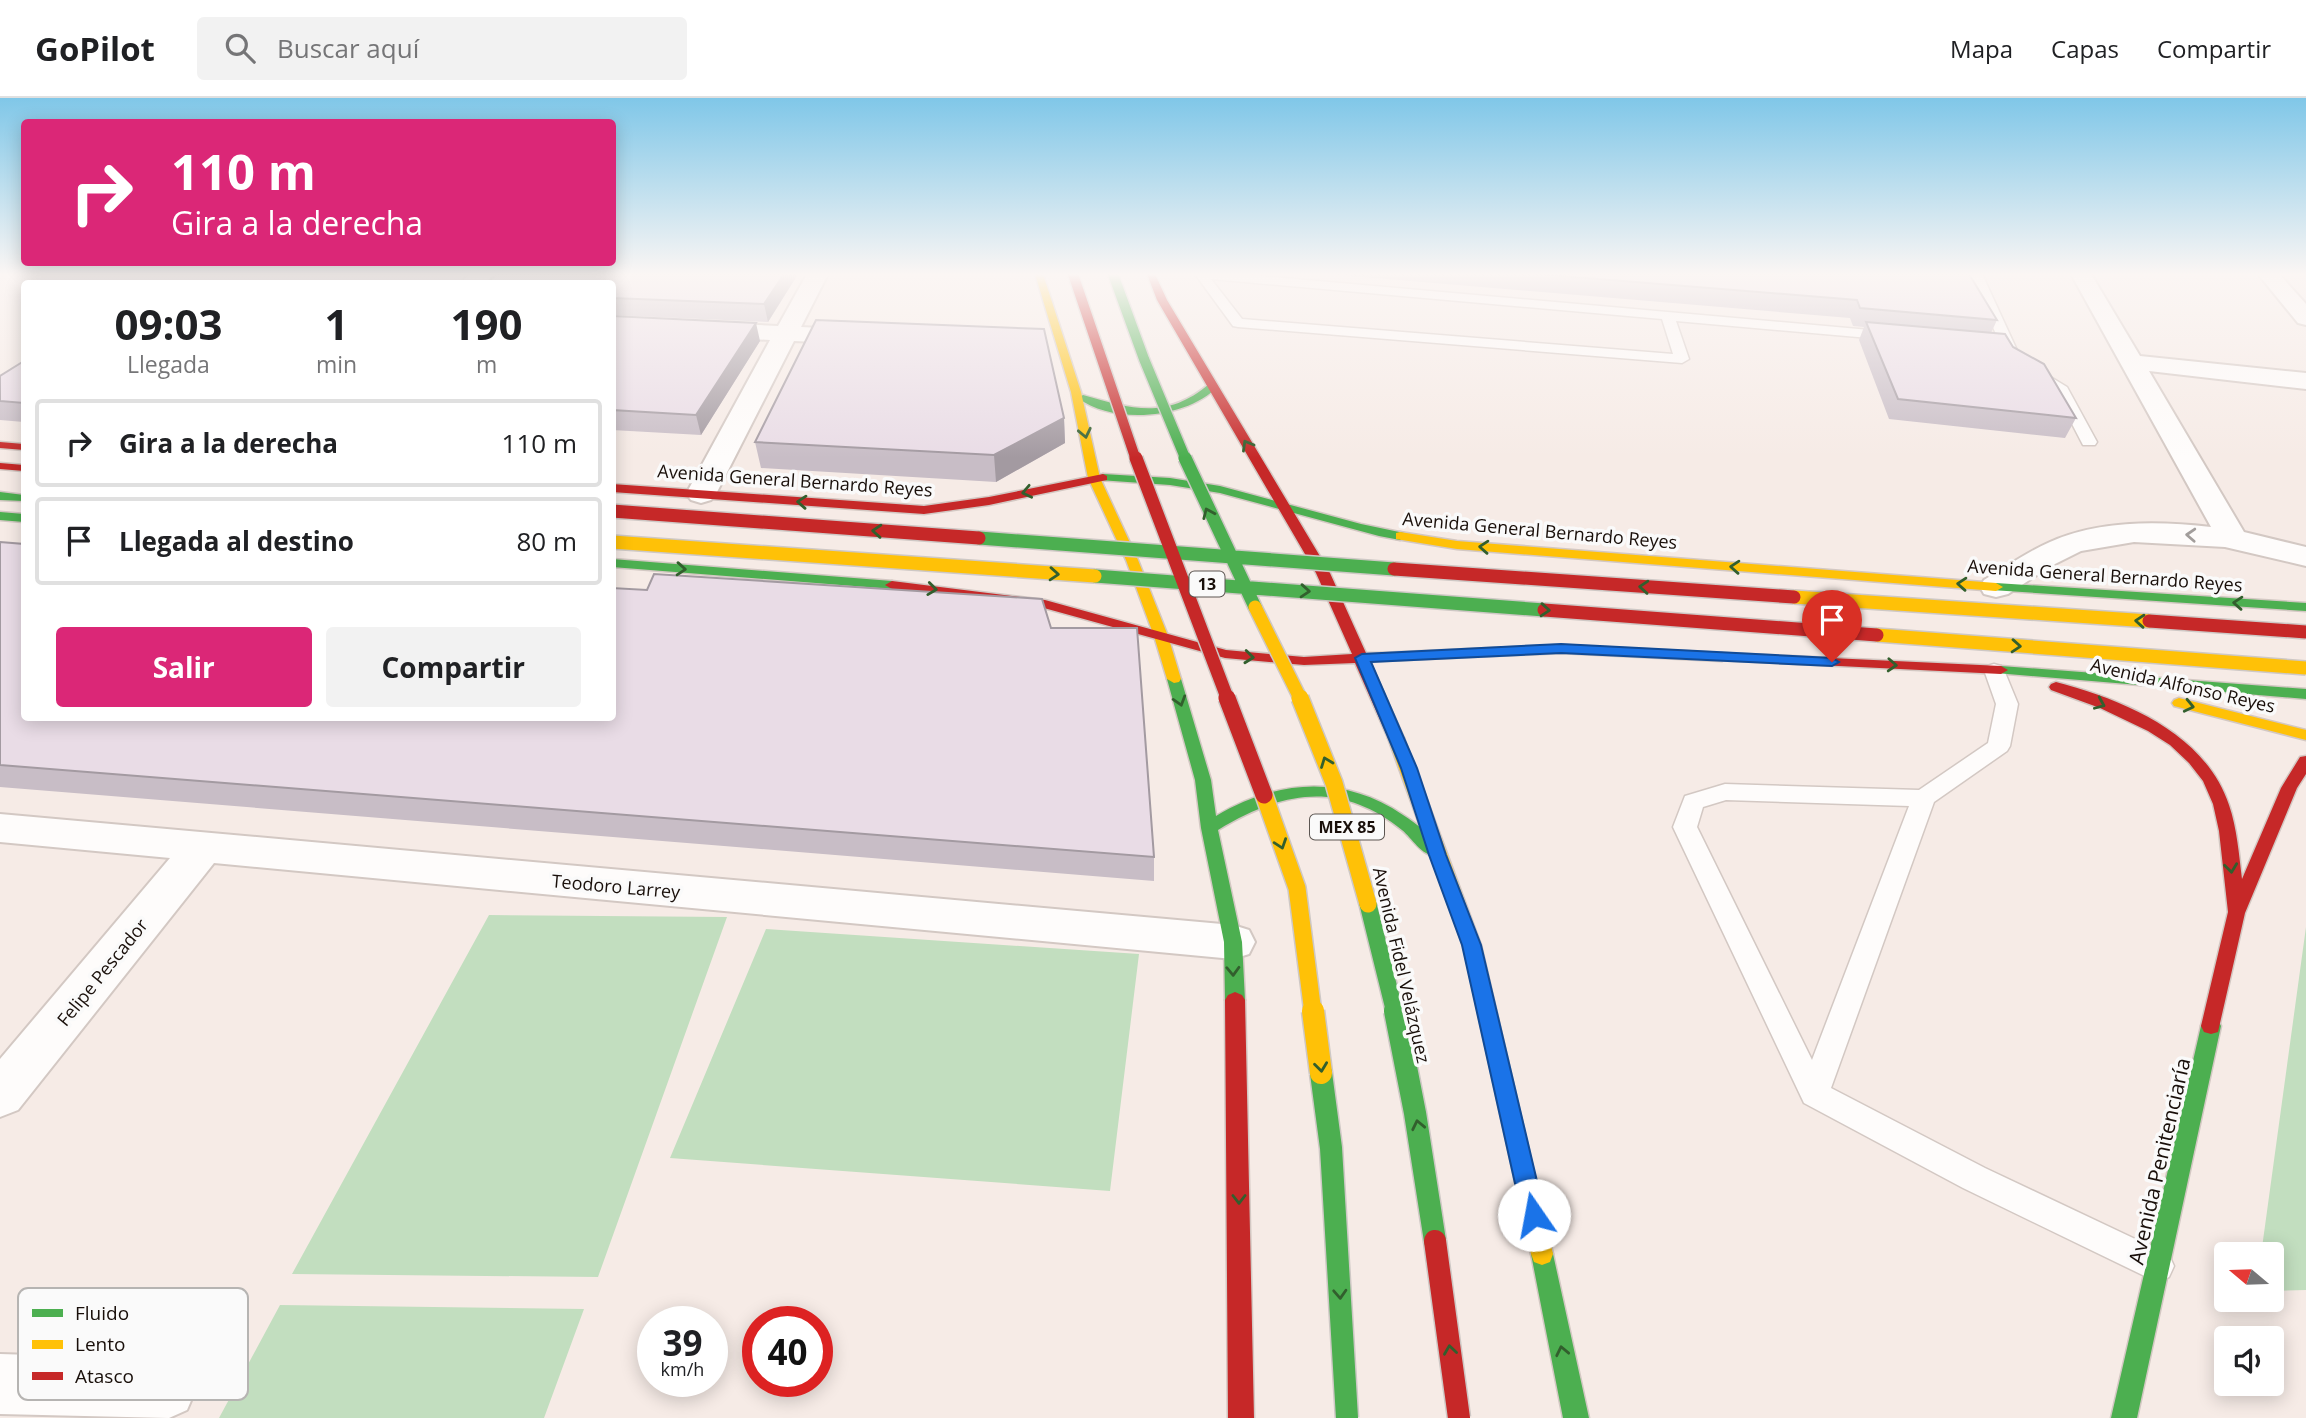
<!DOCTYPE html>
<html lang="es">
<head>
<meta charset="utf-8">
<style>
	body { margin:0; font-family:"Open Sans",sans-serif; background:#f2f2f2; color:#202124; height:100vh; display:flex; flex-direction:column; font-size:26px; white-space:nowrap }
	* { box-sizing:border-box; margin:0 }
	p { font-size:23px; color:#757577 }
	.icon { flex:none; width:38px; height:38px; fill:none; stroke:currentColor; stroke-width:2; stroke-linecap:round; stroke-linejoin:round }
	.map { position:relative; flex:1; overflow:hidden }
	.sheet { position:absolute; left:21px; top:182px; width:595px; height:441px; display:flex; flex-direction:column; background:#fff; border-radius:7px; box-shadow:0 4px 18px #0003 }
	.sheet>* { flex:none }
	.guide { position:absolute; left:21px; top:21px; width:595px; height:147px; border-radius:7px; box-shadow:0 4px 18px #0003; background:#db2777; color:#fff; overflow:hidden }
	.needle { width:46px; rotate:289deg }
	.fabs { position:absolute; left:2214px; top:1144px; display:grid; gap:14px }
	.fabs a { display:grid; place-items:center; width:70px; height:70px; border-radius:7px; background:#fff; box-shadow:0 4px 18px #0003; font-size:35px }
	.speed { position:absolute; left:637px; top:1208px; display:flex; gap:14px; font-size:35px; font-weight:700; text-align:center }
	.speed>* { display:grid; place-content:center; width:91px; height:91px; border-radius:50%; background:#fff; box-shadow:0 4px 18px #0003; line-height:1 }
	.speed small { font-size:18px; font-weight:400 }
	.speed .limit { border:10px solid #d22; background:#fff; color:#111 }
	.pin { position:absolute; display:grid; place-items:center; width:60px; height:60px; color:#fff; margin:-72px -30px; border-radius:50% 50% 50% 0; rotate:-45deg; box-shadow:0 0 7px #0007 }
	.pin .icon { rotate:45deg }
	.me { position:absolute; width:77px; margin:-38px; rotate:348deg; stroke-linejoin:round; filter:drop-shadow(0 0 5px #0008) }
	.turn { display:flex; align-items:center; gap:24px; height:147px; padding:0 35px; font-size:32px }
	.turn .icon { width:91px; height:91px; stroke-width:2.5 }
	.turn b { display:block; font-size:49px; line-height:60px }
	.eta { display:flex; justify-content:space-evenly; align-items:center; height:119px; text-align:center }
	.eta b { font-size:42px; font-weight:700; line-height:49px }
	.action { display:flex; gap:14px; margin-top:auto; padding:14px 35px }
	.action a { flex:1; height:80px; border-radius:7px; background:#db2777; color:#fff; font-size:28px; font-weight:700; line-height:80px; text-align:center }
	.action a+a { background:#f2f2f2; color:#202124 }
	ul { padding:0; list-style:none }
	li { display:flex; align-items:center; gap:21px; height:88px; margin:0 14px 10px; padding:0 21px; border:4px solid #e0e0e0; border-radius:7px }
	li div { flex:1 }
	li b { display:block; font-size:26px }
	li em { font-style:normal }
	header { display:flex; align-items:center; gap:42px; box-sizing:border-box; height:98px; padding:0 35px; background:#fff; border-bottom:2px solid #e0e0e0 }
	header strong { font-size:33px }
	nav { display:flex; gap:38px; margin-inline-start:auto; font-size:24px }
	.search { width:490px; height:63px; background:#f2f2f2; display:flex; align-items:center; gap:18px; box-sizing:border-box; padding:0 24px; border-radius:7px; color:#757577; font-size:26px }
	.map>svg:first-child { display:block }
	.green { fill:#c2debf }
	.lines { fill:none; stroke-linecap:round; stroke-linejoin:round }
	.lane-casing { stroke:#d3c8c3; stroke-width:3 }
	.street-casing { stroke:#d3c8c3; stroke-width:4 }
	.fast-casing { stroke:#d3c8c3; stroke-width:3 }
	.slow-casing { stroke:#d3c8c3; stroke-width:3 }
	.jam-casing { stroke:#d3c8c3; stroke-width:3 }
	.lane { fill:#fefcfb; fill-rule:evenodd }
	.street { fill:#fefcfb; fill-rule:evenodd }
	.fast { fill:#4caf50; fill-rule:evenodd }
	.slow { fill:#ffc107; fill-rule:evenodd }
	.jam { fill:#c62828; fill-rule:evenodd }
	.fast-bridge-far3-casing { stroke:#cec8c5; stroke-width:13; stroke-linecap:butt }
	.fast-bridge-far2-casing { stroke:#cec8c5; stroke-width:16; stroke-linecap:butt }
	.fast-bridge-far1-casing { stroke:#cec8c5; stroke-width:20; stroke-linecap:butt }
	.fast-bridge-casing { stroke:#cec8c5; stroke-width:25; stroke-linecap:butt }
	.slow-bridge-far2-casing { stroke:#cec8c5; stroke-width:16; stroke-linecap:butt }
	.slow-bridge-far1-casing { stroke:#cec8c5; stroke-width:20; stroke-linecap:butt }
	.slow-bridge-casing { stroke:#cec8c5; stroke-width:25; stroke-linecap:butt }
	.jam-bridge-far3-casing { stroke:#cec8c5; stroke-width:13; stroke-linecap:butt }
	.jam-bridge-far2-casing { stroke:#cec8c5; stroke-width:16; stroke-linecap:butt }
	.jam-bridge-far1-casing { stroke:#cec8c5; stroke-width:20; stroke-linecap:butt }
	.jam-bridge-casing { stroke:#cec8c5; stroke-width:25; stroke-linecap:butt }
	.fast-bridge-far3 { stroke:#4caf50; stroke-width:10 }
	.fast-bridge-far2 { stroke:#4caf50; stroke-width:13 }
	.fast-bridge-far1 { stroke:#4caf50; stroke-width:17 }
	.fast-bridge { stroke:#4caf50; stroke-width:22 }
	.slow-bridge-far2 { stroke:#ffc107; stroke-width:13 }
	.slow-bridge-far1 { stroke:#ffc107; stroke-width:17 }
	.slow-bridge { stroke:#ffc107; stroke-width:22 }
	.jam-bridge-far3 { stroke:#c62828; stroke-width:10 }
	.jam-bridge-far2 { stroke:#c62828; stroke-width:13 }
	.jam-bridge-far1 { stroke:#c62828; stroke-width:17 }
	.jam-bridge { stroke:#c62828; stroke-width:22 }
	.wall { fill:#c8bdc6 }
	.shaded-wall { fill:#a39aa1 }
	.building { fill:#e9dce6; stroke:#a39aa1; stroke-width:2 }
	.oneway { stroke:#325f2d }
	.oneway2 { stroke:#a29d9b }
	.route { fill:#1a73e8; stroke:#114b97; stroke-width:2 }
	.labels { text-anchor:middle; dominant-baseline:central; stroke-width:7; stroke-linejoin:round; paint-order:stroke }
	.shield { fill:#fafafa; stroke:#5c5652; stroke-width:2 }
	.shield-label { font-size:16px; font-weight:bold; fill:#190f0a }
	.street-label { font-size:18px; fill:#190f0a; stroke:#fafafa }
	.near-street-label { font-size:21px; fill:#190f0a; stroke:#fafafa }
	.key { fill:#fafafa; stroke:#b6b4b2; stroke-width:2 }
	.key-label { font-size:19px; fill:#190f0a }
</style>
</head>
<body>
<header>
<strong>GoPilot</strong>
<div class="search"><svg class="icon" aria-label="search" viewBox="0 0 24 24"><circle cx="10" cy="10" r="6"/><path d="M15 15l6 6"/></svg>Buscar aquí</div>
<nav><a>Mapa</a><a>Capas</a><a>Compartir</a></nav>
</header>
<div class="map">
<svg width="2306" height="1320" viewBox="0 0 2306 1320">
	<rect width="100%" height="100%" fill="#f6ebe6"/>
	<!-- green -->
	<path class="green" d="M489,817L727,819L598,1179L292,1176Z
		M2306,829V1192L2272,1193V1157H2261Z
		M766,831L1139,856L1110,1093L670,1060Z
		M280,1207L584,1211L544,1320H219Z"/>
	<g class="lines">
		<!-- lane casing -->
		<g class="lane-casing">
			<path id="lane" d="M1195,176H1239L1892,234L1899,238L1892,242L1676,223L1689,261L1682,265L1238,229L1233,228ZM1211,181L1662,221L1673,256L1242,221Z
				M1970,176H1982L2021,261L2067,289L2097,344L2095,347H2083L2056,295L2008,264Z
				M1994,566L2001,568L2004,572L2018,606L2010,648L2007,653L1934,704L1831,990L1985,1070L2169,1157L2174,1168L2169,1179L2157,1184L1963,1090L1804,1005L1673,729L1685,698L1725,686L1919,692L1988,645L1996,606L1984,572L1987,568ZM1726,702L1909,708L1812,962L1697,729L1703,709Z"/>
		</g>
		<!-- street casing -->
		<g class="street-casing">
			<path id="street" d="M470,176H493L484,186H460Z
				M807,176H828L801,229L862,232L870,234L874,239L870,244L862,246L794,243L716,396L711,402L701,405L691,402L686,396L770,242L612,234V220L778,228Z
				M2071,176H2091L2140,258L2306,275V291L2149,273L2244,434L2306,449V468L2225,449L2134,444L2081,453L2049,469L2008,496L1996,499L1984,496L1980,489L1984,482C2006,469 2027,454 2050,444C2100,422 2158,423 2211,429Z
				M2258,176H2279L2306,206V227L2298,225Z
				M0,716L1233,827L1249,832L1255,844L1249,856L1233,861L214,765L18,1012L0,1019V961L170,760L0,744Z
				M0,1256L166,1261L187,1270L196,1291L187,1312L169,1320L0,1316Z"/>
		</g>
		<!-- fast casing -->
		<g class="fast-casing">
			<path id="fast" d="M1209,286L1218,288C1188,321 1113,327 1078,300L1083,297C1132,311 1167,322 1209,286Z
				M1103,376L1170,380L1220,388L1361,426L1404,435L1406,438L1400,442L1379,438L1220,395L1170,387L1099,382V378Z
				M0,394L24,397V403L0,402Z
				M0,414L24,416V424L0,422Z
				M612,461L892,483L899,487L892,491L612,469Z
				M1996,485L2306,505V513L1991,492L1989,489Z
				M1561,547L1722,555L1729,559L1722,563L1561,555L1381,563L1374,559L1381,555Z
				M2001,568L2306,591V601L1996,575L1994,572Z
				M1174,577L1181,581L1211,682L1216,718C1276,682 1343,676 1403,717C1417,726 1434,739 1443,753L1440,757C1424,762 1413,741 1402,732C1340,682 1282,693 1218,732L1242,844L1245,902L1242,907L1235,910L1228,907L1225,902L1224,844L1201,730L1195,682L1167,581Z
				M2211,920L2218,922L2221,928L2137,1320H2111L2201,928L2204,922Z
				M1542,1145L1550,1148L1553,1156L1589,1320H1563L1531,1156L1534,1148Z"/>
		</g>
		<!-- slow casing -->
		<g class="slow-casing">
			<path id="slow" d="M1035,176H1043L1081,294L1100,380L1138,462L1168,538L1181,581L1179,584L1174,585L1167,581L1154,538L1126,462L1088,380L1071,294Z
				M1400,434L1457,443L1996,485L2003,489L1996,493L1457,451L1396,441V435Z
				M2179,600L2306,632V642L2174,608L2172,605L2174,602Z
				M1396,635L1404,640L1481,847L1553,1156L1550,1164L1542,1167L1534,1164L1531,1156L1463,847L1388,640Z"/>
		</g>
		<!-- jam casing -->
		<g class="jam-casing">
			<path id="jam" d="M1147,176H1155L1167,202L1330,475L1366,555H1381L1388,559L1386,562L1370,564L1404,640L1401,644H1391L1388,640L1355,565L1304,567L1225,560L1044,510L892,491L885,487L892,483L1045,502L1226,552L1304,559L1352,556L1316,475L1157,202Z
				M0,344L24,346V352L0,350Z
				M0,365L24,367V373L0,371Z
				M1103,376L1107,378V382L989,407L924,416L612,394V386L924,408L989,399Z
				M1722,555L2001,568L2008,572L2001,576L1717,562L1715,559L1717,556Z
				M2056,584C2124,602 2205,635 2229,707C2237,730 2239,757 2242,781L2281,690L2300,659L2306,658V676L2297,690L2245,815L2218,934L2211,936L2204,934L2201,928L2228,814L2219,733L2213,706L2203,683L2189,665L2170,647L2148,633L2100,610L2051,592L2049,589L2051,586Z
				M1235,894L1242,897L1245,902L1254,1320H1228L1225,902L1228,897Z"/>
		</g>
		<!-- lane -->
		<use href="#lane" class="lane"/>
		<!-- street -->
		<use href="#street" class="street"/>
		<!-- fast -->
		<use href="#fast" class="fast"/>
		<!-- slow -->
		<use href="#slow" class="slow"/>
		<!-- jam -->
		<use href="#jam" class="jam"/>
		<!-- fast-bridge-far3 casing -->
		<g class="fast-bridge-far3-casing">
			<path id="fast-bridge-far3" d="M1113,176L1144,261L1186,362"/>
		</g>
		<!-- fast-bridge-far2 casing -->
		<g class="fast-bridge-far2-casing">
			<path id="fast-bridge-far2" d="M1185,360L1255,509
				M979,440L1394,471
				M1095,478L1544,512"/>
		</g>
		<!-- fast-bridge-far1 casing -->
		<g class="fast-bridge-far1-casing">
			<path id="fast-bridge-far1" d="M1368,806L1395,915"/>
		</g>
		<!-- fast-bridge casing -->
		<g class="fast-bridge-casing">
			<path id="fast-bridge" d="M1395,913L1415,1015L1435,1143
				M1321,975L1331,1050L1347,1320"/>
		</g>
		<!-- slow-bridge-far2 casing -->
		<g class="slow-bridge-far2-casing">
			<path id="slow-bridge-far2" d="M612,444L1095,478
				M1794,499L2149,523
				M1255,509L1301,602
				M1877,537L2306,570"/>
		</g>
		<!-- slow-bridge-far1 casing -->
		<g class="slow-bridge-far1-casing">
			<path id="slow-bridge-far1" d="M1300,600L1334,685L1368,806
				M1264,697L1297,790L1313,915"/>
		</g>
		<!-- slow-bridge casing -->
		<g class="slow-bridge-casing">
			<path id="slow-bridge" d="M1313,913L1321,975"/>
		</g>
		<!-- jam-bridge-far3 casing -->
		<g class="jam-bridge-far3-casing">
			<path id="jam-bridge-far3" d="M1073,176L1136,362"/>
		</g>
		<!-- jam-bridge-far2 casing -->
		<g class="jam-bridge-far2-casing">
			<path id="jam-bridge-far2" d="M1136,360L1228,602
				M612,413L979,440
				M1394,471L1794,499
				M1544,512L1877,537
				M2149,523L2306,534"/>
		</g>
		<!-- jam-bridge-far1 casing -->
		<g class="jam-bridge-far1-casing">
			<path id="jam-bridge-far1" d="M1227,600L1264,697"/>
		</g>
		<!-- jam-bridge casing -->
		<g class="jam-bridge-casing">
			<path id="jam-bridge" d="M1435,1143L1459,1320"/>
		</g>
		<!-- fast-bridge-far3 -->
		<use href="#fast-bridge-far3" class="fast-bridge-far3"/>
		<!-- fast-bridge-far2 -->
		<use href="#fast-bridge-far2" class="fast-bridge-far2"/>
		<!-- fast-bridge-far1 -->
		<use href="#fast-bridge-far1" class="fast-bridge-far1"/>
		<!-- fast-bridge -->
		<use href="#fast-bridge" class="fast-bridge"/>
		<!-- slow-bridge-far2 -->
		<use href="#slow-bridge-far2" class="slow-bridge-far2"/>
		<!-- slow-bridge-far1 -->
		<use href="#slow-bridge-far1" class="slow-bridge-far1"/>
		<!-- slow-bridge -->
		<use href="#slow-bridge" class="slow-bridge"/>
		<!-- jam-bridge-far3 -->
		<use href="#jam-bridge-far3" class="jam-bridge-far3"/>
		<!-- jam-bridge-far2 -->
		<use href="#jam-bridge-far2" class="jam-bridge-far2"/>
		<!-- jam-bridge-far1 -->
		<use href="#jam-bridge-far1" class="jam-bridge-far1"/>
		<!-- jam-bridge -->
		<use href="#jam-bridge" class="jam-bridge"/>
	</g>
	<!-- wall -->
	<path class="wall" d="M798,176L768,224L612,217V186Z
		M1327,176H1969L1997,222L1991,235L2013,249L2076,320L2065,340L1889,321L1859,242L1864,229L1853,228L1850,220Z
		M612,218L760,243L701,337L612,332Z
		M24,263V324L0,322V278Z
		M1064,320L1065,345L996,384L761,370L755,344Z
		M0,444L1051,530L1154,759V783L0,689Z"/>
	<!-- shaded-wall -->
	<path class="shaded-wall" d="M784,176H798L768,224L764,206Z
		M756,225L760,243L701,337L696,317Z
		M1064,320L1065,345L996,384L994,357Z"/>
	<!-- building -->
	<path class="building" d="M497,176H784L764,206L612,200V186H486Z
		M1537,176H1969L1997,222L1860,210L1857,202Z
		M612,218L756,225L696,317L612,312Z
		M816,222L1044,231L1064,320L994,357L755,344Z
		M1866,224L2005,236L2013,249L2044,266L2076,320L1898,301Z
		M24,263V305L0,303V278Z
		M0,444L24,446V620H612V490L647,492L654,476L1042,501L1051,530H1137L1154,759L0,667Z"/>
	<!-- one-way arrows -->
	<defs><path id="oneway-chevron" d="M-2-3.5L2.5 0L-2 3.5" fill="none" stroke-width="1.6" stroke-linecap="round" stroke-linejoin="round" transform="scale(1.75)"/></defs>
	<g class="oneway">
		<use href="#oneway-chevron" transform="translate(1085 335) rotate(78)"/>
		<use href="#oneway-chevron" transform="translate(1247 347) rotate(-120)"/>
		<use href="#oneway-chevron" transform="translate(1027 394) rotate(168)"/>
		<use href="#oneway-chevron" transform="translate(802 404) rotate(-176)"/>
		<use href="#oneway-chevron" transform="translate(1208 415) rotate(-114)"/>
		<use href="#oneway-chevron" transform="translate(877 433) rotate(-176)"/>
		<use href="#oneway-chevron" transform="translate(1484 449) rotate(-176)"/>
		<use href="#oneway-chevron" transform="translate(1735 469) rotate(-176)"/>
		<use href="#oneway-chevron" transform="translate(681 471) rotate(4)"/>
		<use href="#oneway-chevron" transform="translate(1054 476) rotate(4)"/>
		<use href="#oneway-chevron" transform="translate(1962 486) rotate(-176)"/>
		<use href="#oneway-chevron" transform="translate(1644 489) rotate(-176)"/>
		<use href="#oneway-chevron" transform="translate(932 491) rotate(7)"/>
		<use href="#oneway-chevron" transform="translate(1305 493) rotate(4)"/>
		<use href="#oneway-chevron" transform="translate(2238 505) rotate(-176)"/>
		<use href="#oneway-chevron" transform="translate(1545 512) rotate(4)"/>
		<use href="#oneway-chevron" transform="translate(2140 523) rotate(-176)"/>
		<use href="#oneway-chevron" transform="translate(2016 548) rotate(4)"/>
		<use href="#oneway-chevron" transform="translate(1249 559) rotate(6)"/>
		<use href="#oneway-chevron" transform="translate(1892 567) rotate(3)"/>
		<use href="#oneway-chevron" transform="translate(1180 603) rotate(73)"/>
		<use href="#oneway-chevron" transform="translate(2100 606) rotate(23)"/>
		<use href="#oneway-chevron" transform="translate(2189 608) rotate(13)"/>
		<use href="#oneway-chevron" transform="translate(1326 664) rotate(-111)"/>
		<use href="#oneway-chevron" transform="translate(1281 746) rotate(71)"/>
		<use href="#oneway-chevron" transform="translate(2231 770) rotate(83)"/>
		<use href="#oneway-chevron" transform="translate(1233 873) rotate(88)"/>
		<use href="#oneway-chevron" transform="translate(1321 969) rotate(83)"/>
		<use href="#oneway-chevron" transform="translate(1418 1027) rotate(-102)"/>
		<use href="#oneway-chevron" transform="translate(1239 1101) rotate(90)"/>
		<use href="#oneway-chevron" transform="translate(1340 1196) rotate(87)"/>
		<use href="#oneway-chevron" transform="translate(1450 1252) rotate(-98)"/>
		<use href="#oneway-chevron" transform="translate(1562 1253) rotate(-102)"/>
	</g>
	<use class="oneway2" href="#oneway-chevron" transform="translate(2191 437) rotate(-177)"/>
	<!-- sky -->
	<linearGradient id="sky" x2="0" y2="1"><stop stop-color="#80c7e8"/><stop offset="0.49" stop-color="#fbf6f4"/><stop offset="1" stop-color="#fbf6f4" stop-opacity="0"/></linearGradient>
	<rect width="2306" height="360" fill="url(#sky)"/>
	<!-- route -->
	<path class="route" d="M1561,546L1832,560L1839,564L1832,568L1561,555L1371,564L1417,670L1446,757L1481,847L1545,1117L1542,1124L1534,1127L1526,1124L1522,1117L1462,847L1429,757L1401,670L1355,560L1362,556Z"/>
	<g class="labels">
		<!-- shield labels -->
		<g class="shield">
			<rect x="1189.5" y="473.5" width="35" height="25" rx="5"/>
			<rect x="1310" y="716.5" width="74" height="25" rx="5"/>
		</g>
		<g class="shield-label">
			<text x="1207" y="486">13</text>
			<text x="1347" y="729">MEX 85</text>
		</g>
		<!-- street labels -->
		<g class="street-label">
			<text transform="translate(795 382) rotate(4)">Avenida General Bernardo Reyes</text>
			<text transform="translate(1540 432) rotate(5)">Avenida General Bernardo Reyes</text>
			<text transform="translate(2105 477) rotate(4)">Avenida General Bernardo Reyes</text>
			<text transform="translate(2183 587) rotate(13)">Avenida Alfonso Reyes</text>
			<text transform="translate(616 788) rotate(5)">Teodoro Larrey</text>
			<text transform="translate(1402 867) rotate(77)">Avenida Fidel Velázquez</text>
			<text transform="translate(102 874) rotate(-51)">Felipe Pescador</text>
		</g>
		<!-- near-street labels -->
		<g class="near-street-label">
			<text transform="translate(2159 1063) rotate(-77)">Avenida Penitenciaría</text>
		</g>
	</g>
	<!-- legend -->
	<rect x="18" y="1190" width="230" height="112" rx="10" class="key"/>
	<rect x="32" y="1211" width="31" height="8" fill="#4caf50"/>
	<rect x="32" y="1242" width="31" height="9" fill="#ffc107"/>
	<rect x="32" y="1274" width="31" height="8" fill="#c62828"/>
	<g class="key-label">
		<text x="75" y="1222">Fluido</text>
		<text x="75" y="1253">Lento</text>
		<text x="75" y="1285">Atasco</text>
	</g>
</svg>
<div class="fabs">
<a><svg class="needle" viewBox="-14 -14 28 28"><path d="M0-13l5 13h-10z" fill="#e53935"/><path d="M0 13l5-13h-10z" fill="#757577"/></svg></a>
<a><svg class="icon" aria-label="sound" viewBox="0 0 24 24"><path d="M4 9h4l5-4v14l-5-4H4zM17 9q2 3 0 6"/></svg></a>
</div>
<div class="speed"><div>39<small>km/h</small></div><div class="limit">40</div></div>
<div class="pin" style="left:1832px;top:564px;background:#d93025"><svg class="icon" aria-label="arrive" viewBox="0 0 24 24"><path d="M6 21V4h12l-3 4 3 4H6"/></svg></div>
<svg class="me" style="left:1534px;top:1117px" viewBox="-20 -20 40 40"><circle r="19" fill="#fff"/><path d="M0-13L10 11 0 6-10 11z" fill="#1a73e8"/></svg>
<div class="guide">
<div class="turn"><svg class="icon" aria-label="right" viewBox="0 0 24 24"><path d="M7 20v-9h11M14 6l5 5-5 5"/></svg><div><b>110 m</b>Gira a la derecha</div></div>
</div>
<section class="sheet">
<div class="eta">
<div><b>09:03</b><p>Llegada</p></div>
<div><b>1</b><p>min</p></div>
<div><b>190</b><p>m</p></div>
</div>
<ul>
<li><svg class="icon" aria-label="right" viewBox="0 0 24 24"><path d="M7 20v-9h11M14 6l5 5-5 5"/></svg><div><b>Gira a la derecha</b></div><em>110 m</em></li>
<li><svg class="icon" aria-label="arrive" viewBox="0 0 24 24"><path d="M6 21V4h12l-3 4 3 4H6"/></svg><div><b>Llegada al destino</b></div><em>80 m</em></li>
</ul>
<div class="action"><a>Salir</a><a>Compartir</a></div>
</section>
</div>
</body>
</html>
